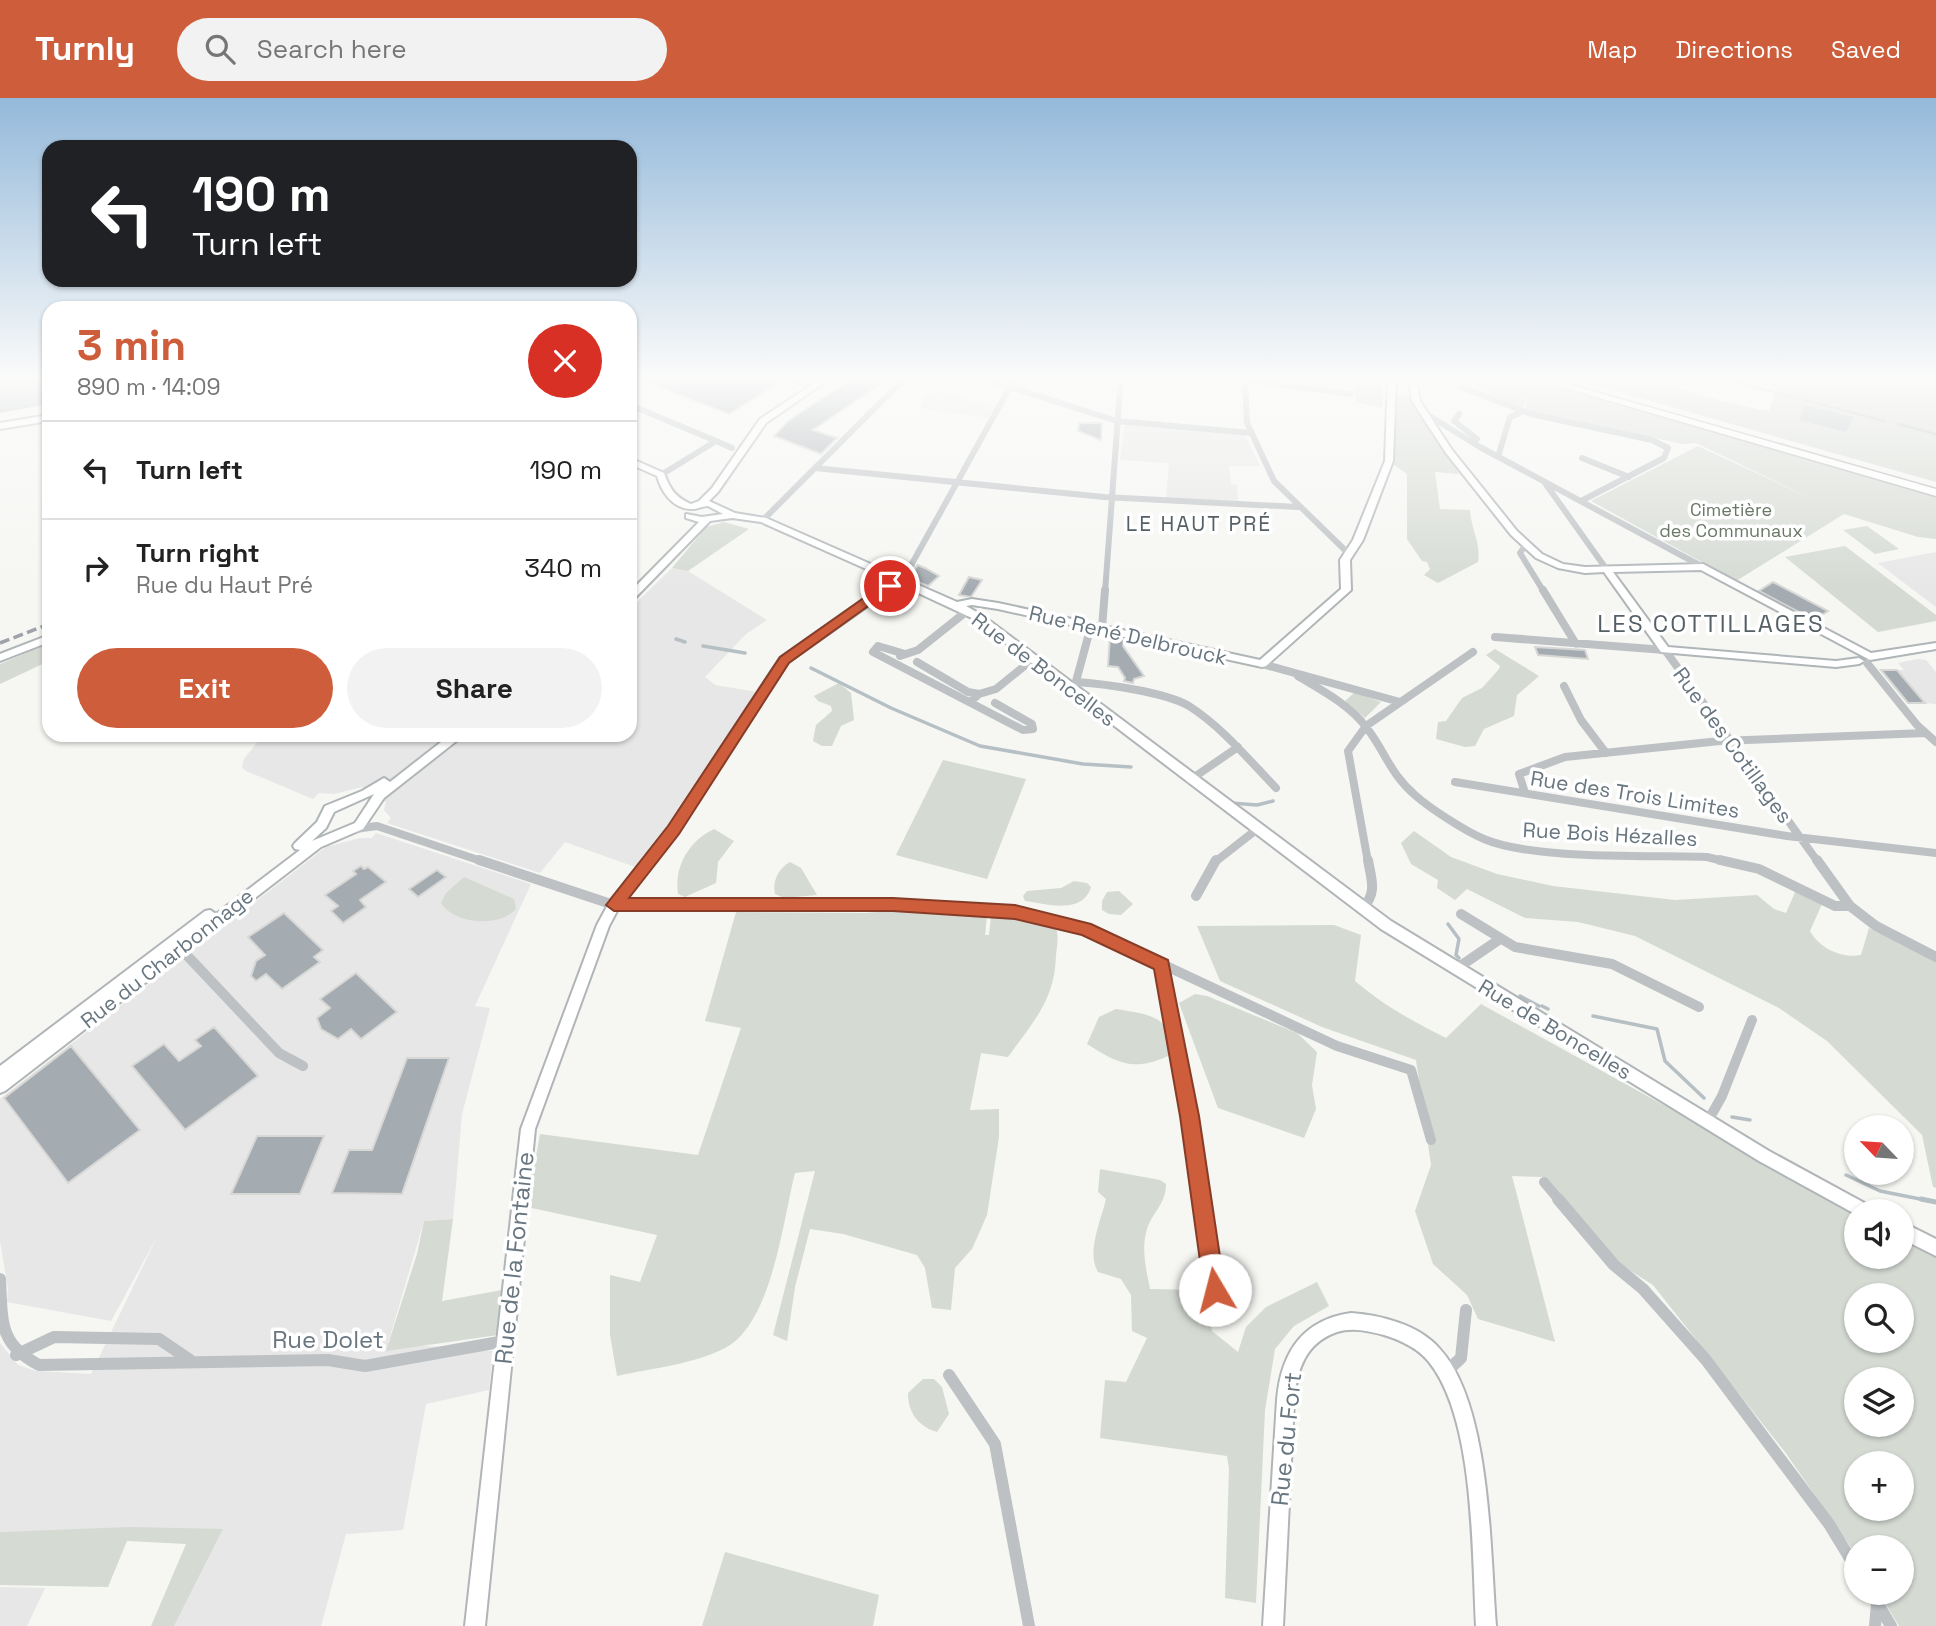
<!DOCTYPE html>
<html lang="en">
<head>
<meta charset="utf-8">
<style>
	body { margin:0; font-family:"Space Grotesk",sans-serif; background:#f2f2f2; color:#222; height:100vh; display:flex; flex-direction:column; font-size:26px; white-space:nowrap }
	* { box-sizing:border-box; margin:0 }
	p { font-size:23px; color:#767676 }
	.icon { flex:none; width:38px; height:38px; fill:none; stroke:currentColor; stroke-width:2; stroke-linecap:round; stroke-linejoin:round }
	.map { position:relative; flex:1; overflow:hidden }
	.side { position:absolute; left:42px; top:203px; width:595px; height:441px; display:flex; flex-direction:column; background:#fff; border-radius:21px; box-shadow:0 2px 5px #0004 }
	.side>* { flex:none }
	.top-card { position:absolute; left:42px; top:42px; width:595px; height:147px; border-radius:21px; box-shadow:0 2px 5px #0004; background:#202124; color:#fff; overflow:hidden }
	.needle { width:46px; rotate:295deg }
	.fabs { position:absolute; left:1844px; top:1017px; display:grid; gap:14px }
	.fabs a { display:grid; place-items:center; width:70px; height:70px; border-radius:50%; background:#fff; box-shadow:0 2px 5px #0004; font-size:35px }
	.pin { position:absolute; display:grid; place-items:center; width:60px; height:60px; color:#fff; margin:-30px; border:4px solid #fff; border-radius:50%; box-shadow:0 2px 7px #0007 }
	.me { position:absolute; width:77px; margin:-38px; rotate:352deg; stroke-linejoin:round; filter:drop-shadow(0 0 5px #0008) }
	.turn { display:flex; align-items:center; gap:24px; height:147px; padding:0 35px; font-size:32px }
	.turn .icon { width:91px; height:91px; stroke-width:2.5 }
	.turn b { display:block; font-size:49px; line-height:60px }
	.round { display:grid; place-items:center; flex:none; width:74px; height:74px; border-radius:37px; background:#f2f2f2 }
	.headline { display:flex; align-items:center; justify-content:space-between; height:119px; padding:0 35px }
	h1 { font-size:42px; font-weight:700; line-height:52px; color:#ce5d3b }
	.button { display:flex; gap:14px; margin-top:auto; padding:14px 35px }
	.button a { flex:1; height:80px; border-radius:42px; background:#ce5d3b; color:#fff; font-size:28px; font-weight:700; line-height:80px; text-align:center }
	.button a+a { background:#f2f2f2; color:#222 }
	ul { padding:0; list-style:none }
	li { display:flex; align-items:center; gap:21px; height:98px; padding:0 35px; border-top:2px solid #e0e0e0 }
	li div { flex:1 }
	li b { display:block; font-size:26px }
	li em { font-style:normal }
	header { display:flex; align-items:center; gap:42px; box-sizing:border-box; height:98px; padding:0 35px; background:#ce5d3b; color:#fff }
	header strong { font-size:33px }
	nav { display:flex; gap:38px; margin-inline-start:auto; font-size:24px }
	.search { width:490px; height:63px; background:#f2f2f2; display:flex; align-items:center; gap:18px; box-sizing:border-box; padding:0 24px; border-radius:38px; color:#767676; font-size:26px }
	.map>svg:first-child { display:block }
	.built { fill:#e6e7e6 }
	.green { fill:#d5dad3; fill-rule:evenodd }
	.water { fill:#b6c0c4 }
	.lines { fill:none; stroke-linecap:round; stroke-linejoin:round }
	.stream-far2 { stroke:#b6c0c4; stroke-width:2.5 }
	.stream-far1 { stroke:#b6c0c4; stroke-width:3.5 }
	.stream { stroke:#b6c0c4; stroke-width:5 }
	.building { fill:#a5acb1; stroke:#d7d7d6; stroke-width:2 }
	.secondary-casing { stroke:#b0b5b8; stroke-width:4 }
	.primary-casing { stroke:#b1b5b8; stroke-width:4 }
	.highway-casing { stroke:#b1b4b7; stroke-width:3 }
	.street-far3 { stroke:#bdc1c4; stroke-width:6 }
	.street-far2 { stroke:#bdc1c4; stroke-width:8 }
	.street-far1 { stroke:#bdc1c4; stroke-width:10 }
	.street { stroke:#bdc1c4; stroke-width:12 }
	.secondary { fill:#fff; fill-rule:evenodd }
	.primary { fill:#fff; fill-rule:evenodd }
	.highway { fill:#fff; fill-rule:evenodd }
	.rail { stroke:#9da3a8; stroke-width:3.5; stroke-dasharray:10 4.5; stroke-linecap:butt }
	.route { fill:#ce5d3b; stroke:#863c26; stroke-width:2 }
	.labels { text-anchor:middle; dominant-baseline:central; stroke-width:7; stroke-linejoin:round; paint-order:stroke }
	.far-park-label { font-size:18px; fill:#6a7866; stroke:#fff }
	.far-quarter-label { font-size:21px; letter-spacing:2px; fill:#555f66; stroke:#fff }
	.street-label { font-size:21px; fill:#687680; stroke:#fff }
	.quarter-label { font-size:24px; letter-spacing:2px; fill:#555f66; stroke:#fff }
	.near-street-label { font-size:24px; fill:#687680; stroke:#fff }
</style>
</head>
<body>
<header>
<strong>Turnly</strong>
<div class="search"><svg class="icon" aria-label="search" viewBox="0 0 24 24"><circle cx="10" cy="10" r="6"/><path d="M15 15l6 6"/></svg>Search here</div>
<nav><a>Map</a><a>Directions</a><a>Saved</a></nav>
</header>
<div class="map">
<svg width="1936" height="1528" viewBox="0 0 1936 1528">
	<rect width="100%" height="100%" fill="#f6f6f3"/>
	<!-- built -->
	<path class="built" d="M934,293L983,305L995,309L988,320L920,310L925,299Z
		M1125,326L1245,337L1260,368H1229L1231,386L1237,387L1238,403L1166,400L1169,365L1120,362Z
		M1936,454V509L1878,465Z
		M672,470L688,473L767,522L746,536L705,579L715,587L757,594L679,714L638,770L565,744L540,775L387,725L391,720L384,712L386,704L362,689L334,696L319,695L313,701L246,673L242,669L244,661L263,637H630V511Z
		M1918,561L1926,562L1936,574V606L1925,605L1897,572H1904L1898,565Z
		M376,735L531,786L475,908L490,910L462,1016L453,1121L424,1123L388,1245L493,1253L489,1292L426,1306L403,1432L346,1436L321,1528H174L223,1431L0,1434V1245L18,1267L36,1273L91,1276L158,1137L111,1223L7,1204L8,1191L0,1143V1001L326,749L360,740H372Z
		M0,1489L45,1490L27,1528H0Z"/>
	<!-- green -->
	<path class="green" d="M1353,278C1381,278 1386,283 1382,310L1356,304Z
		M1449,278H1518L1936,399V441L1918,439L1844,416L1736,483L1591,403L1698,348L1812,401L1696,345L1683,346L1535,315L1526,311L1528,296L1524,309L1506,304L1476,287Z
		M1593,278L1608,281L1611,278C1664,281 1715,305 1769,313L1777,288L1737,278H1936V384L1587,285Z
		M1397,296L1409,298L1459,376L1435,374L1440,411L1470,412C1471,431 1481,444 1478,464L1438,485L1424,477L1430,471L1427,464L1422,463L1407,441V376L1394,367Z
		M724,424L749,431L688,473L672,470L706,429Z
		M1867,428L1899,451L1875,456L1843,432Z
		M1845,448L1936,517V523L1878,534L1785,459Z
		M49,545V563L0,586V566Z
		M1495,551L1539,578L1517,597L1514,618L1484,631L1475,648L1465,649L1436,641L1438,624L1446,623L1462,600L1482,590L1499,571L1500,568L1486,557Z
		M839,585L851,595L854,622L841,628L832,648H822L813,643L816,627L832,613L831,608L818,603L814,598Z
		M1355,594L1381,604L1365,620L1345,603Z
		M943,662L1026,681L987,781L896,757Z
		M714,731L734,743L718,764L716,785L685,799L678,796C674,768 689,743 714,731Z
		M1414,733L1451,759L1497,776L1553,788L1675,802L1757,797L1774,811L1786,815L1796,792L1822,806L1810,833C1819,850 1842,861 1861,857L1869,830L1936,864V1090L1933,1089L1922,1037L1827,943L1779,910L1635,838L1578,824L1525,820L1467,791L1455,802L1437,790L1438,782L1411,766L1401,745Z
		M790,764L801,770L817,797L784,800L775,796C772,783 779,770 790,764Z
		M464,779L514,801L516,811C499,830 454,826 441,805L446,795Z
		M1074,783L1087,785L1091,789C1083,817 1046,806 1025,803L1023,798L1027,793L1061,790Z
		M1119,793L1133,806L1121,817L1109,816L1102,812V803L1107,794Z
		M915,811L987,818L985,837H989L991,818L1026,821L1056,830C1059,839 1057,847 1056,857C1055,902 1033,924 1008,959L981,955L970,1012L999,1011V1039L987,1117L972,1151L955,1170L951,1212L932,1210L925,1170L917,1157L843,1136L810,1131L795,1189L787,1243L773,1237L815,1073L795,1075C783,1122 773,1218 730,1247C699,1266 652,1270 617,1278L610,1237V1177L640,1184L657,1137L527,1109L540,1036L698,1057L741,930L705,923L736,814L865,815Z
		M1334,827L1361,837L1355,883C1383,907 1414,924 1446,940L1481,906L1857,1114V1158H1902V1138L1936,1155V1528H1899L1879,1495L1902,1494V1449H1857V1458L1785,1354L1653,1187L1615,1163L1544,1079L1512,1078L1555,1244L1478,1221L1467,1197L1433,1166L1415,1113L1431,1067L1416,962L1322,929L1220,883L1197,828ZM1857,1197H1902V1242H1857ZM1857,1281H1902V1326H1857ZM1857,1365H1902V1410H1857Z
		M1195,896L1207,898L1297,935L1317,954L1312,987L1316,1011L1304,1040L1218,1010L1179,905Z
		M1116,911C1146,916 1178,918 1168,958C1133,974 1117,965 1087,946L1099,919Z
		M1100,1071L1160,1082L1166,1086C1166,1106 1153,1113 1147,1131C1141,1150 1146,1171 1150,1191L1204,1192L1212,1233L1238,1254L1246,1229L1266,1209L1317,1184L1329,1208L1294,1228L1275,1251L1265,1312L1256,1505L1225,1500L1229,1371L1227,1358L1100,1340L1105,1282L1126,1284L1147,1240L1132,1233L1131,1197L1121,1181L1098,1174C1086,1154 1101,1123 1106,1101L1098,1094Z
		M453,1121L442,1203L502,1192L498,1237L386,1253L417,1156L424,1123Z
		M923,1281H934L942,1289L949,1316L937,1334C918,1328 908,1315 908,1295Z
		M130,1429L223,1431L174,1528H151L186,1446L127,1443L108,1489L0,1487V1434Z
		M725,1454L879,1497L873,1528H702Z"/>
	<!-- water -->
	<path class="water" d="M0,278H49V306L0,315Z
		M1805,307L1854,319L1846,334L1799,322Z"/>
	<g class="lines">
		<!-- stream-far2 -->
		<path class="stream-far2" d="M1714,278L1884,323
			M1898,326L1936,336"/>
		<!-- stream-far1 -->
		<path class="stream-far1" d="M676,541L685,544
			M703,548L745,555
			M811,570L891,610L980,648L1083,666L1131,669
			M1231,705L1257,707L1273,703
			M1448,826L1459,841L1456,857L1459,860
			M1520,898L1539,908
			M1542,908L1548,911
			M1593,918L1657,931L1665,963L1704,1000
			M1732,1019L1750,1022
			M1846,1077L1880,1093L1930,1103"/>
		<!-- stream -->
		<path class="stream" d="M1921,1101L1936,1104"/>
	</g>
	<!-- building -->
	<path class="building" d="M657,278H814L800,287L785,281L729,316L646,284Z
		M856,278H893L813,332L837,340L821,356L774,338L788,323Z
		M1079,325H1102L1101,342L1078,333Z
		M918,467L925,470L939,478L928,488L908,480Z
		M969,479L982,482L971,499L959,497Z
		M1773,484L1828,513L1814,522L1759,493Z
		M1110,538L1125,542L1123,548L1144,578L1134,581L1133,585L1124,583L1125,580L1118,569L1108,568Z
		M1535,549L1585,552L1588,561L1538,557Z
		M1881,572H1897L1925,605H1908Z
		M361,768L364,771L368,769L386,784L360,802L366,809L343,825L331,813L338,808L325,797L356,776L353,773Z
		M437,772L446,779L418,799L409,791Z
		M284,815L323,852L314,859L320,864L282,891L266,876L256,883L251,878L256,863L265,857L248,839Z
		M356,875L397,914L361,941L351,931L338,941L321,931L317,920L330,910L320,901Z
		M214,929L258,978L185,1032L132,968L164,946L179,963L201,948L195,942Z
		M71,948L140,1032L68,1085L4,1000Z
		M407,960H449L402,1096L332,1095L349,1052H372Z
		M257,1038H324L300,1096H231Z"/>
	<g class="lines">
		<!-- secondary casing -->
		<g class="secondary-casing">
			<path id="secondary" d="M825,278H834L766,325L718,394L709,403L735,415L766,420L957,504L972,501L998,505L1260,562L1341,491L1340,462L1353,442L1385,363L1388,278H1396L1393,363L1363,442L1350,462L1351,492L1266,568L1262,569L998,511L972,507L966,508L982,517L1391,823L1769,1053L1870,1108L1873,1113H1857V1117L1759,1063L1381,831L974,521L899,486L788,564L677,735L618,811L609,828L535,1031L485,1528H465L521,1031L597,827L610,803L669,729L780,560L891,482L761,424L732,420L710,423L633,502L630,503V494L699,424L686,420V416L702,419L723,416L708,408C702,408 696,412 690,411C672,410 661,393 657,378L630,366V360L664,375C670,391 675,399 691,406L699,403L712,390L760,321Z
				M1408,278H1416L1420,303L1452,352L1517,433L1542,456L1563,466L1585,469L1703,466L1871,555L1936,545V551L1870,562L1701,472L1613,474L1668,549L1836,563L1859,560L1864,563L1859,566L1836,569L1661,554L1604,474L1585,475L1558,470L1536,460L1511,437L1446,355L1412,303Z
				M49,537V544L0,563V556Z
				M450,637H464L384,700L363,731L321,749L5,993L0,995V968L205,813L210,812L216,816L300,752L295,751L293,748L295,745L317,724L325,708L362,693L384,680L390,684ZM374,696L355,725L312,743L326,730L334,714Z
				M1902,1124L1936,1141V1158L1902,1141Z
				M1351,1215C1381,1217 1419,1227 1439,1250C1491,1305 1490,1454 1496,1528H1476C1472,1455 1475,1321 1429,1264C1418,1250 1400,1242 1384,1237C1369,1233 1352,1229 1337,1234C1305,1245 1297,1272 1294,1302L1283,1528H1263L1277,1302C1281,1255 1302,1222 1351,1215Z"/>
		</g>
		<!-- primary casing -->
		<g class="primary-casing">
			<path id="primary" d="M49,317V323L0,331V325Z"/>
		</g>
		<!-- highway casing -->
		<g class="highway-casing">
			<path id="highway" d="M1524,278H1540L1936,391V398Z"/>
		</g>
		<!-- street-far3 -->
		<path class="street-far3" d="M975,278L1117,323L1252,335
			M1245,278L1247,325L1274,383L1348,455
			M1245,282L1351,296
			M1461,289L1531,316L1652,342L1668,350L1664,360L1581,403
			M630,307L716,343L661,377
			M1423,314L1480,349L1703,469
			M1459,316L1454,323L1477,341
			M716,343L732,350
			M1498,359L1510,319L1520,315
			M1582,360L1629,379
			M815,370L1104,399L1298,409
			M1545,385L1607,472
			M763,422L907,278
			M1525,448L1520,455L1544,494
			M898,482L909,471L1016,278
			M1105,494L1121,278"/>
		<!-- street-far2 -->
		<path class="street-far2" d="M1543,492L1576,546
			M1102,530L1105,492
			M1495,539L1665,552L1818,764
			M905,556L878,548L873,554L1023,632L1033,631L1032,626L995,605
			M900,558L918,552L967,513
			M917,564L968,594L979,596
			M1867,565L1917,627L1936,644
			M1262,566L1400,604
			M1298,578C1321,592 1350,607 1366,629C1386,654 1389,675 1416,698C1431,711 1465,733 1484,741C1533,762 1650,757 1707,759L1727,764
			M1077,584C1105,586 1165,594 1189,608C1222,629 1249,662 1276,690
			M1075,587L1091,528
			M1564,588L1581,622L1606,655
			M970,604L979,596L996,591L1033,561
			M1190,682L1238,649
			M1455,684L1787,738L1936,755
			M1525,695L1519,676L1565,659L1720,643L1925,635
			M355,731L377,728L484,764
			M1215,764L1256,732
			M1368,764L1348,653L1366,628L1473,554"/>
		<!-- street-far1 -->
		<path class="street-far1" d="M479,762L614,807H911L1045,819L1102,838L1337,948L1411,972L1431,1042
			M1720,762L1759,771L1835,808H1850
			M1817,762L1850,808L1876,828L1936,859
			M1196,798L1216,762
			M1362,810C1378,796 1371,780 1368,762
			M1461,816L1515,849L1612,866L1699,909
			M180,850L279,955L303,968
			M1162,867L1202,1103
			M1456,871L1500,841
			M1708,1023L1722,998L1752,922
			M1544,1084L1560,1103"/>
		<!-- street -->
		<path class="street" d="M1201,1101L1215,1192
			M1558,1101L1614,1167L1643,1191L1706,1262L1829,1426L1857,1472
			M0,1181C2,1226 0,1247 39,1267L328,1262L365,1268L505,1243
			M16,1257L54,1239L159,1241L190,1262
			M1447,1273L1461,1260L1466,1212
			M949,1277L995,1346L1029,1528
			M1871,1494L1891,1528
			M1875,1528L1877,1506"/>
		<!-- secondary -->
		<use href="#secondary" class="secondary"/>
		<!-- primary -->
		<use href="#primary" class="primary"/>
		<!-- highway -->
		<use href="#highway" class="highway"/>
		<!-- rail -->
		<path class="rail" d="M0,545L49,526"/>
	</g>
	<!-- sky -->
	<linearGradient id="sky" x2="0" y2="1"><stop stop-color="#94b9da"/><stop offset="0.57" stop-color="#fbfbfa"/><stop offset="1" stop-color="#fbfbfa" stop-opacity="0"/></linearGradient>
	<rect width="1936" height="492" fill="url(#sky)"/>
	<!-- route -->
	<path class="route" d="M885,485L896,488L789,565L679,736L629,800H893L1015,807L1091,826L1168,862L1199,1018L1225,1192L1222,1199L1215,1202L1207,1199L1204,1192L1180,1018L1154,871L1082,837L1015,821L893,813H614L606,807L668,728L780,559Z"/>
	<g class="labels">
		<!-- far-park labels -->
		<g class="far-park-label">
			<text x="1731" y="411">Cimetière<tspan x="1731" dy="21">des Communaux</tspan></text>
		</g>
		<!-- far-quarter labels -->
		<g class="far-quarter-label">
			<text x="1199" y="425">LE HAUT PRÉ</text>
		</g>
		<!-- street labels -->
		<g class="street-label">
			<text transform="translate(1128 537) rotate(13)">Rue René Delbrouck</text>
			<text transform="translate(1044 571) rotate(37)">Rue de Boncelles</text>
			<text transform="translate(1733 647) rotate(54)">Rue des Cotillages</text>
			<text transform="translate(1635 696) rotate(9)">Rue des Trois Limites</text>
			<text transform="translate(1610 736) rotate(3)">Rue Bois Hézalles</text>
			<text transform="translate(167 860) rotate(-38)">Rue du Charbonnage</text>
			<text transform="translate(1555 931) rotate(31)">Rue de Boncelles</text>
		</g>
		<!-- quarter labels -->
		<g class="quarter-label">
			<text x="1711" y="525">LES COTTILLAGES</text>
		</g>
		<!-- near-street labels -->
		<g class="near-street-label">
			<text transform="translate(514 1160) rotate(-84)">Rue de la Fontaine</text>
			<text x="328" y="1241">Rue Dolet</text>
			<text transform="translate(1286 1341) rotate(-84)">Rue du Fort</text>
		</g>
	</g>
</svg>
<div class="fabs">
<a><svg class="needle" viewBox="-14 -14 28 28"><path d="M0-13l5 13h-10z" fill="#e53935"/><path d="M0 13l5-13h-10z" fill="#767676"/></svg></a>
<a><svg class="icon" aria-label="sound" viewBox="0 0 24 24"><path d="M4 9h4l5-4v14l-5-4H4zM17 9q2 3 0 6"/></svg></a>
<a><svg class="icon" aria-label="search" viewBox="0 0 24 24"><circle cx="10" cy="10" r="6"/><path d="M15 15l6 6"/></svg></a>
<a><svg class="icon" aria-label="layers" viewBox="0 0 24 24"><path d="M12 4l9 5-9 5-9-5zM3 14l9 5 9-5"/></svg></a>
<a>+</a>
<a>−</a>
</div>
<div class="pin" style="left:890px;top:488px;background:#d93025"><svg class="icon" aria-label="arrive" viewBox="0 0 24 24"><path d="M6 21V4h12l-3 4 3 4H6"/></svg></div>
<svg class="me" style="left:1215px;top:1192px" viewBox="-20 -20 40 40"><circle r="19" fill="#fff"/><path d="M0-13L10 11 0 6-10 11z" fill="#ce5d3b"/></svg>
<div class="top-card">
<div class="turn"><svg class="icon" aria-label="left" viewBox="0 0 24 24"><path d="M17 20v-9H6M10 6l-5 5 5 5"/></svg><div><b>190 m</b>Turn left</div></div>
</div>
<section class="side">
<div class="headline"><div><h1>3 min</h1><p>890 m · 14:09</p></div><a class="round" style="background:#d93025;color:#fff"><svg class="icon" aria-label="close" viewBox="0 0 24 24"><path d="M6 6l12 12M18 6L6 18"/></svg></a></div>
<ul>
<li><svg class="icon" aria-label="left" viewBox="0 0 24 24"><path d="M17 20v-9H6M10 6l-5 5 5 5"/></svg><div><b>Turn left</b></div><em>190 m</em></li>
<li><svg class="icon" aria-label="right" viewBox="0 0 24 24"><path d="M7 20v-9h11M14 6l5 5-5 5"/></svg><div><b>Turn right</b><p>Rue du Haut Pré</p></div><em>340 m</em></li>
</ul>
<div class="button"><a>Exit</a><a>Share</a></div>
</section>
</div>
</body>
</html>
